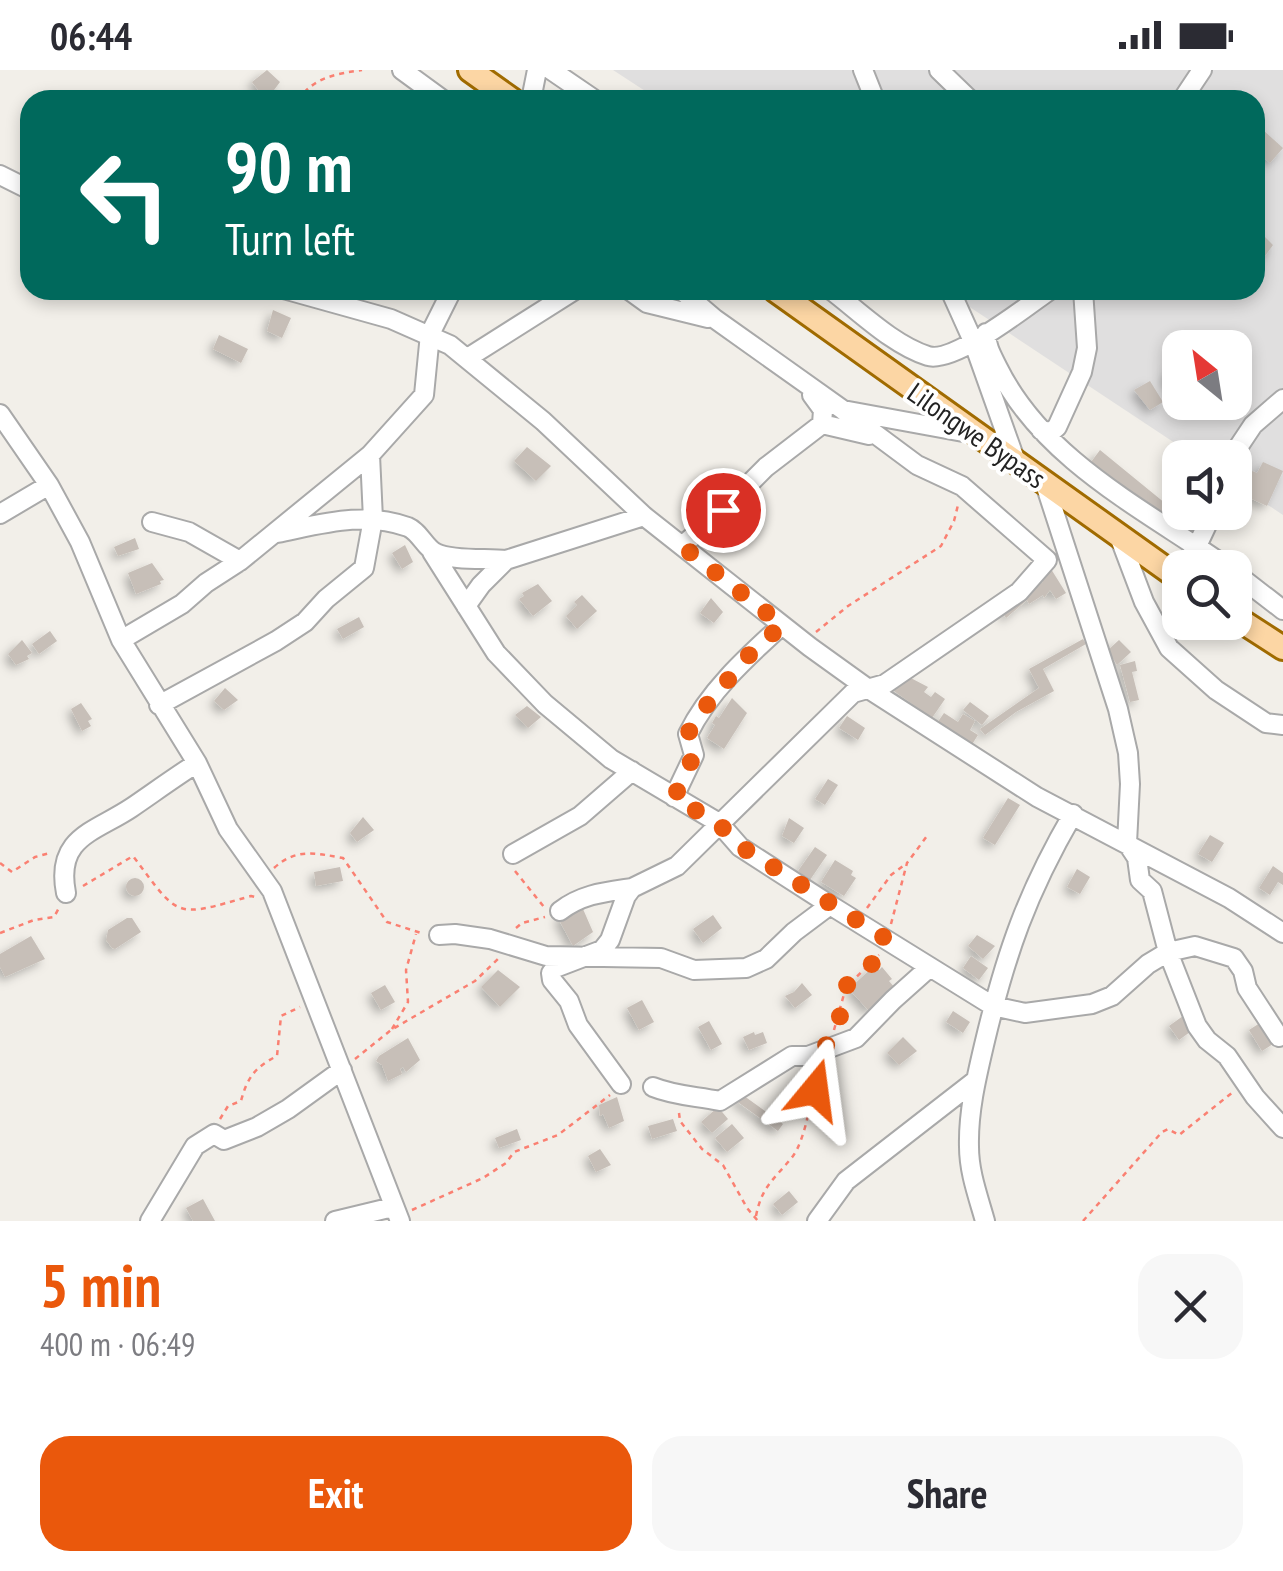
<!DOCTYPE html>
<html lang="en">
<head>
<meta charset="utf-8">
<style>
	body { margin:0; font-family:"PT Sans Narrow",sans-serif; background:#f7f7f7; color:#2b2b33; height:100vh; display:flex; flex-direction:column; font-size:38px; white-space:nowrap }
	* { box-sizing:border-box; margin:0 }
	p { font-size:32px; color:#7c7c81 }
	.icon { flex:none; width:55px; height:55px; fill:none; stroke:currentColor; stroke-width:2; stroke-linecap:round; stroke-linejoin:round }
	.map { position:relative; height:1151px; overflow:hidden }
	.sheet { display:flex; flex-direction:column; background:#fff; flex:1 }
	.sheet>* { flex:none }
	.hud { position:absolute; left:20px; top:20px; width:1245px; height:210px; border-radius:30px; box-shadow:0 5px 15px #0003; background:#00695c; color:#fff; overflow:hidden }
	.needle { width:65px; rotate:330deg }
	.tools { position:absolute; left:1162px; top:260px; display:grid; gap:20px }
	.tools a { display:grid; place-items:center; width:90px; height:90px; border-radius:20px; background:#fff; box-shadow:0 5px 15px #0003; font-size:50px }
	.pin { position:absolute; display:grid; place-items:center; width:85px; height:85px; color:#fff; margin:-42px; border:5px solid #fff; border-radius:50%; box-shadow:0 2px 10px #0007 }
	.me { position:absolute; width:110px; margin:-55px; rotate:16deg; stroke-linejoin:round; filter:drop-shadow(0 0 8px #0008) }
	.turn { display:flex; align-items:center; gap:35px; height:210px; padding:0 40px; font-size:45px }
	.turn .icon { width:130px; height:130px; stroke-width:2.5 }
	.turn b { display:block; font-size:70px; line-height:85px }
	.round { display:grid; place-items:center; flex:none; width:105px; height:105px; border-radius:30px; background:#f7f7f7 }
	.summary { display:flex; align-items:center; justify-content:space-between; height:170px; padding:0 40px }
	h1 { font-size:60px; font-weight:700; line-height:75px; color:#ea580c }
	.primary-button { display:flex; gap:20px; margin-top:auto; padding:20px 40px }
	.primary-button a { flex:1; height:115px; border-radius:30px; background:#ea580c; color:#fff; font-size:40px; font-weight:700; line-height:115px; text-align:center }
	.primary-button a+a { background:#f7f7f7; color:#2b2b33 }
	.status { display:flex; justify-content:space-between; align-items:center; height:70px; padding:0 50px; background:#fff; direction:ltr }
	.status svg { height:28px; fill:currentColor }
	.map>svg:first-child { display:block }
	.residential { fill:#e0dfdf; fill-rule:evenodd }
	.building { fill:#c7bfb8; filter:url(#shadow) }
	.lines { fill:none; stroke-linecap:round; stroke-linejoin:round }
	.minor-casing { stroke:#a9a9a9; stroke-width:22 }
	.major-casing { stroke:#a06b00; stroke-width:28 }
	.path { stroke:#fa8072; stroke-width:2.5; stroke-dasharray:5 5; stroke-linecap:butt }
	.minor { stroke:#fff; stroke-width:18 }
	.major { stroke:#fcd6a4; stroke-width:22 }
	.route { stroke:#ea580c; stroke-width:18; stroke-dasharray:0 32.4 }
	.labels { text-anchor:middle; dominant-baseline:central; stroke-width:8; stroke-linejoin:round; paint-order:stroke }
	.street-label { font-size:28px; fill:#222; stroke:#fff }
</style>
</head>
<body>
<div class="status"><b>06:44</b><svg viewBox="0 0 49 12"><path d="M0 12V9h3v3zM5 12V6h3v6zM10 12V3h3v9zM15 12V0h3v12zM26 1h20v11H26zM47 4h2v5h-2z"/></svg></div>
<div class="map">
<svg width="1283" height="1151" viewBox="0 0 1283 1151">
	<defs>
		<filter id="shadow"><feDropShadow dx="-4.5" dy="4.5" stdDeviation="5" flood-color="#0004"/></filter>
	</defs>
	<rect width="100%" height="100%" fill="#f2efe9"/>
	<!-- residential -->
	<path class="residential" d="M613,0H1283V445L1235,413V388L1196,387L944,220H1255V30H659ZM1180,278H1235V332H1180Z"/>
	<!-- building -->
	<path class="building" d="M267,0L280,12L271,24L268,21L262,25L252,12Z
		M1255,60L1259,64L1263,60L1283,78L1270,93L1255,80Z
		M1257,159L1273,175L1257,197L1255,161Z
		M273,240L291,248L282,268L267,261Z
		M219,265L248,279L241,293L213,279Z
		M1175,294L1180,296V319L1176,322L1165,308Z
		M1150,311L1163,332L1150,340L1134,320Z
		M527,377L551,396L536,411L514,391Z
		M1100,380L1171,438L1163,449L1091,392Z
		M1263,392L1283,401L1267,436L1239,423L1247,407L1252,401L1257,403Z
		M1176,438L1204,458L1194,471L1166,451Z
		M135,468L139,479L118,486L114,477Z
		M405,475L413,492L402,499L392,483Z
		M152,493L164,510L160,511L161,514L136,524L128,503Z
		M1051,499L1066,523L1056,529L1050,520L1044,528L1043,525L1029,534L1027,530L1006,548L1002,542L1006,536L1043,512L1039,506Z
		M538,514L552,531L533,546L519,529L524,526L522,523Z
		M582,525L597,541L577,559L566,546L577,535L574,532Z
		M711,528L723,542L714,553L700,543Z
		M359,547L364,557L343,569L337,559Z
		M50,561L57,571L39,584L32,574Z
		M1083,569L1086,574L1043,599L1054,621L1016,642L985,665L980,659L1039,618L1029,599Z
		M22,570L32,583L27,586L29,589L16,595L8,584Z
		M1119,570L1131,582L1117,595L1108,580Z
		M1135,591L1137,601L1132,602L1139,630L1130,632L1120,595Z
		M905,605L928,617L924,622L931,627L935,622L945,629L932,648L894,621Z
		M225,618L238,630L224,640L214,631Z
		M732,628L747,643L724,679L707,668L715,655L712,653L716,646L719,648Z
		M970,632L989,646L982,655L963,640Z
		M81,633L92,649L88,651L91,656L82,661L71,639Z
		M527,636L541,647L528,658L515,645Z
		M944,643L958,652L963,644L975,651L970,660L978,665L971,676L937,653Z
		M847,646L865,658L858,670L839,658Z
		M828,709L838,715L825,735L815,729Z
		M1008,728L1020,735L995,775L983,768Z
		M363,747L374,760L357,772L350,763Z
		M789,748L804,758L794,773L782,766Z
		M1210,765L1224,773L1212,792L1198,784Z
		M815,777L827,785L810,810L798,801Z
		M835,790L853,801L851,805L856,808L844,826L821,812Z
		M1273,796L1283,803V815L1278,812L1270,825L1259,818Z
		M340,797L343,811L316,816L314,802Z
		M1077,799L1090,807L1080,824L1067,817Z
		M126 817a9 9 0 1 1 18 0a9 9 0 1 1-18 0Z
		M576,836L580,841L583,839L593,862L573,876L558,848Z
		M713,845L722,858L703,873L693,859Z
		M127,848H132L141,862L115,879L112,878L106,870L108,860Z
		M977,865L995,876L983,889L968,876Z
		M31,866L45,889L5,907L0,897V884Z
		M971,886L988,898L979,910L963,898Z
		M874,896L879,900L882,897L892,909L889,911L895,918L869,941L849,919Z
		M498,900L520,917L500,937L481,917Z
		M802,913L812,925L795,938L785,926L794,922Z
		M385,915L395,932L381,940L371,923Z
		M642,930L654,952L639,960L627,938Z
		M953,941L970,952L963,963L946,952Z
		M1183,946L1190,962L1179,970L1169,956Z
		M709,951L722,974L711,980L698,957Z
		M1260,953L1273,974L1262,981L1249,960Z
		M754,962L755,965L763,962L767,973L749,980L743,967Z
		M903,967L917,981L899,995L887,983Z
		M408,968L420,990L406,1002L403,997L400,999L402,1004L388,1011L382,995L376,991L379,986Z
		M740,1023L783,1054L778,1061L735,1030Z
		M617,1027L624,1051L609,1058L603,1044L600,1046L599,1035Z
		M718,1037L728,1049L712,1063L701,1052Z
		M673,1049L677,1061L652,1069L648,1056Z
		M732,1054L744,1068L727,1082L715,1068Z
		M517,1059L521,1070L499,1078L495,1068Z
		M600,1079L611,1095L596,1102L588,1086Z
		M789,1121L798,1132L782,1145L773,1134Z
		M203,1129L215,1151H193L186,1138Z"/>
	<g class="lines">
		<!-- minor casing -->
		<g class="minor-casing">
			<path id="minor" d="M402,0L443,30
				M551,0L595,30
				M863,0L875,30
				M939,0L970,30
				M531,30L537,0
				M1182,30L1202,0
				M0,105L30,120
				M287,220L391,249L450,275L543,351L644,446L810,577L867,618L1037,727L1229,828L1283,863
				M629,220L647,233L708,248
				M681,220L715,249L843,340L974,364
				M831,220C860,242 893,275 928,286C954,294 1027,236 1050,220
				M950,220L973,271L1016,392
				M986,263C986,276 992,286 998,298C1044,391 1146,440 1228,498
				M469,287L575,220
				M0,344L49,415L80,472L121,570L197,693L228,759L272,821L400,1151
				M822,354L869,365
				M1041,360L1051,362L1057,357L1082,302L1087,278L1083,220
				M1231,388L1253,355L1283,329
				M1045,414L1118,639L1128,683L1130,714L1127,773L1137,788L1140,810L1152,821L1168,882L1197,956L1207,970L1227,986L1255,1027L1283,1058
				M0,444L49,415
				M152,452L189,462L240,491
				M277,463C322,454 364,441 408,457C420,462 425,478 436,483C452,491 487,488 506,490
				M1119,466L1144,532L1169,578L1216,620L1266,653L1283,655
				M682,476L723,440L766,397L822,354L823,340L812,325
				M432,482L496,583L545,634L611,689L719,753L740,777L830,835
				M1183,498L1197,476L1213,442
				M1235,503L1283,540
				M466,536L481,515L506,490L644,446
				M121,570L182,534L206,513L240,491L370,385L424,325L430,264L452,220
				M159,635L276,571L305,552L326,529L364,498L373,449L370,385
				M674,727L694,685L688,664C709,621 747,587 782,555
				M513,784L580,746L632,701
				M66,823C55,767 95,762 131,738C153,723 175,707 197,693
				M560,841C582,824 605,822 632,818
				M439,865L455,864L490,869L546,886L661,888L694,900L746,898L766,889L794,862L830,835L993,936L1025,943L1092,934L1112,926L1148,894L1168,882L1195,876L1234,888L1243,901L1247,918L1279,967
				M621,1014L578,955L569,931L552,910L551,903L555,898L602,880L610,870L626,826L632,818L677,796L853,623L885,614L1019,522L1047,490L962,416L917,395L843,340
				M653,1017C675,1026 696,1026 720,1031L792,986H808L856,968L893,930L930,897
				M150,1151L195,1076L214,1064L224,1070L257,1057L288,1039L342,1000
				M335,1151L393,1137
				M817,1151L846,1111L976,1010
				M985,1151C978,1126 969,1102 969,1077C968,1041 977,1005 985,971C1006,883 1027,823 1073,744"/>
		</g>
		<!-- major casing -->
		<g class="major-casing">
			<path id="major" d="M470,0L512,30
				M775,220L1180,509
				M1235,547L1283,578"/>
		</g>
		<!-- path -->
		<path class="path" d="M298,30C314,7 336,4 362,0
			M816,562L848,536L941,476L954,451L958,435
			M0,793L12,802L35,787L50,783
			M274,798C296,778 315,783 343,788L387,852L424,864
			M515,801L544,837
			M83,816L133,786C180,849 174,848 251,826L259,828
			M867,838L891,805L907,793
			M891,854L907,793L927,766
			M516,858L522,853L545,847
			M0,863L34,850L54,847L60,836
			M392,959L408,932L406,900L416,864
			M834,960L846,917L879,885
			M355,989L391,960L475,911L499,888
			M679,1043L680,1051L702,1079L723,1095L747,1138L758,1151
			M220,1049L228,1036L241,1031C247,1008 255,997 277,986L281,946L300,937
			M412,1140L483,1108L506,1093L514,1082L558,1065L610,1025
			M756,1146C762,1115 775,1109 793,1086C805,1070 815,1020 812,1001
			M1083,1151L1162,1062L1168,1059L1179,1065L1233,1022"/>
		<!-- minor -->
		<use href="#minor" class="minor"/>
		<!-- major -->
		<use href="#major" class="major"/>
	</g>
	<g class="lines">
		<!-- route -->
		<path class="route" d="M723,440L682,476L782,555L750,584L696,648L688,664L694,685L674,728L718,753L740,776L885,868L883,880L874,892L846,916L838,956L812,998L815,1020"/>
	</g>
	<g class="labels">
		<!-- street labels -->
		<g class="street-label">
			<text transform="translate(977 365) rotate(35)">Lilongwe Bypass</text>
		</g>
	</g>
</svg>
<div class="tools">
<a><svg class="needle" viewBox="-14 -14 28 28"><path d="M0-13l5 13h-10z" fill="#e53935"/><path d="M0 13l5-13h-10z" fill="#7c7c81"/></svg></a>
<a><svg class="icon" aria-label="sound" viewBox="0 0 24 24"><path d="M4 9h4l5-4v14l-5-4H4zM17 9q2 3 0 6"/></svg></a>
<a><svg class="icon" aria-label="search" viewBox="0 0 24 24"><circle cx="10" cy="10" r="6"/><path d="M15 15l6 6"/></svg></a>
</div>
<div class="pin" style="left:723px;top:440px;background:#d93025"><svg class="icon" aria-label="arrive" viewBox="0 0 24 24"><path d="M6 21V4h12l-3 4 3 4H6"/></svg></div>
<svg class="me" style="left:815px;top:1020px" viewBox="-20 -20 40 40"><path d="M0-17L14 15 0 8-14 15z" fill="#ea580c" stroke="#fff" stroke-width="4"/></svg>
<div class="hud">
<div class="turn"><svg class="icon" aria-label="left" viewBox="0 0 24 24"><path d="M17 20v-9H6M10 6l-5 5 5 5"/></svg><div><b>90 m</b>Turn left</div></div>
</div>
</div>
<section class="sheet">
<div class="summary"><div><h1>5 min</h1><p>400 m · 06:49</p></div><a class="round"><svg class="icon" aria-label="close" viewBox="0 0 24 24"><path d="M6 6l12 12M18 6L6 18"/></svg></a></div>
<div class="primary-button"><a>Exit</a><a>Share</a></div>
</section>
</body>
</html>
